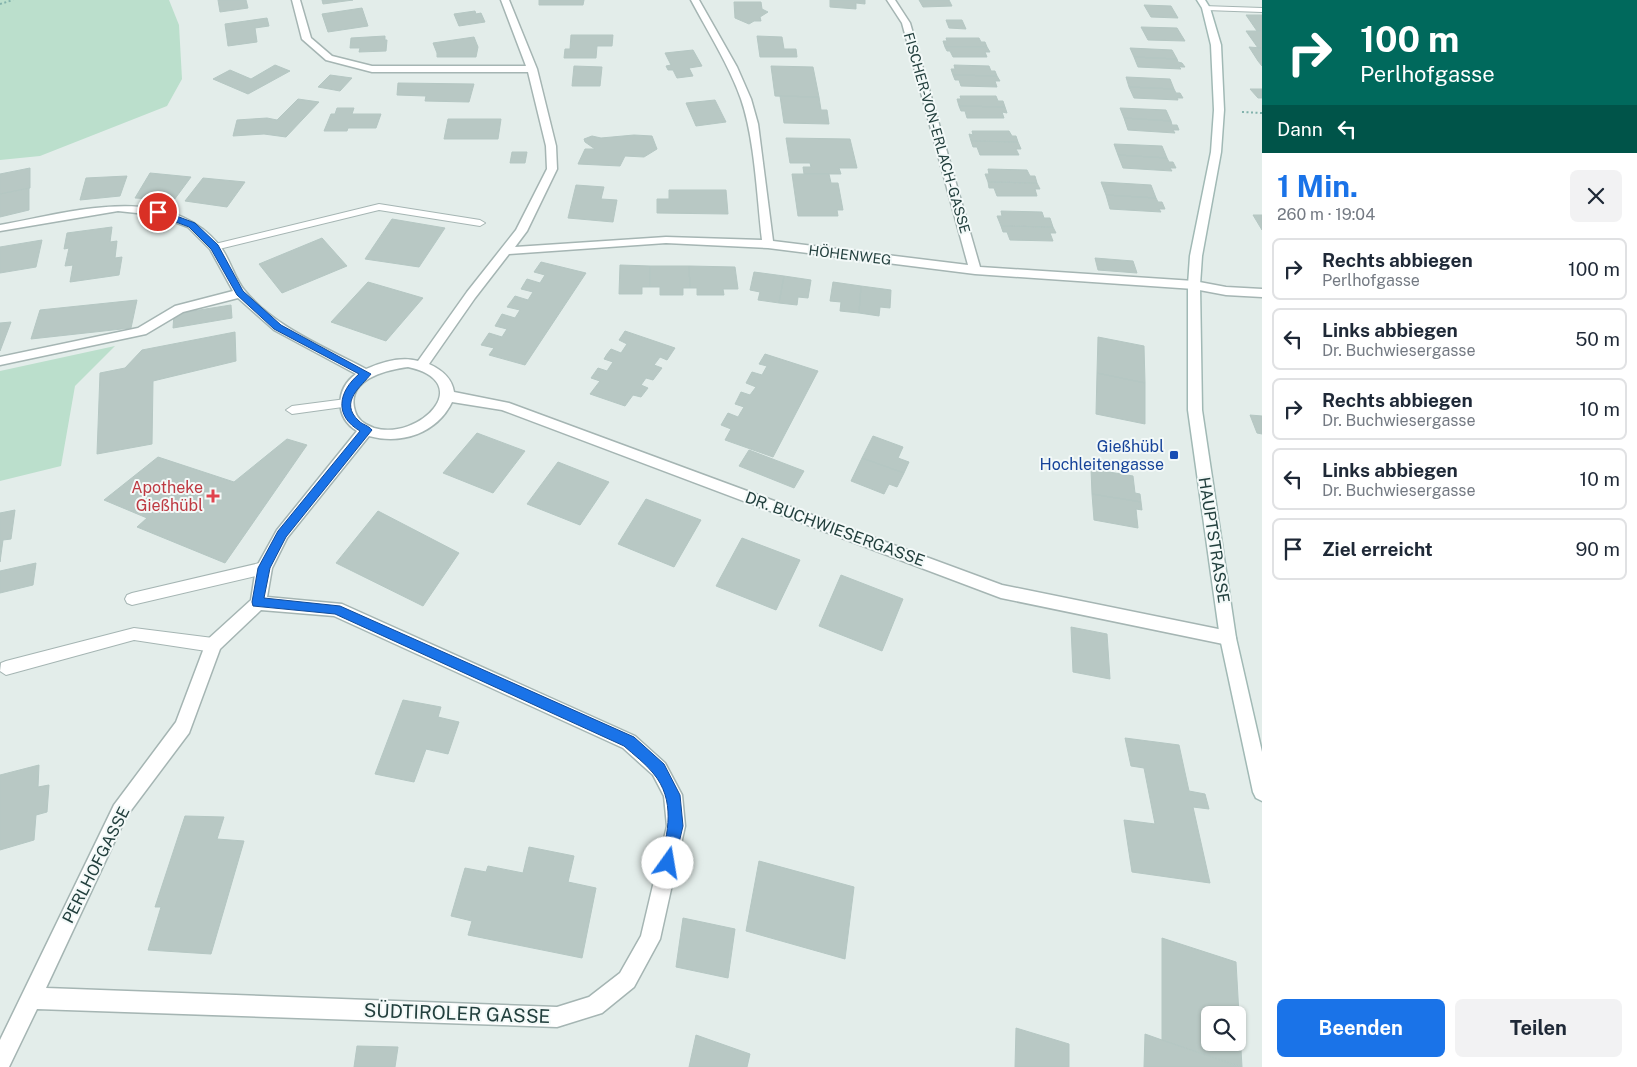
<!DOCTYPE html>
<html lang="de">
<head>
<meta charset="utf-8">
<style>
	body { margin:0; font-family:"Public Sans",sans-serif; background:#f2f2f3; color:#1f2937; height:100vh; display:flex; flex-direction:column; font-size:19px; white-space:nowrap }
	* { box-sizing:border-box; margin:0 }
	p { font-size:16px; color:#747a83 }
	.icon { flex:none; width:28px; height:28px; fill:none; stroke:currentColor; stroke-width:2; stroke-linecap:round; stroke-linejoin:round }
	.map { position:relative; flex:1; overflow:hidden }
	.side { display:flex; flex-direction:column; background:#fff; width:375px }
	.side>* { flex:none }
	.hud { background:#00695c; color:#fff; overflow:hidden }
	.fabs { position:absolute; left:1201px; top:1006px; display:grid; gap:10px }
	.fabs a { display:grid; place-items:center; width:45px; height:45px; border-radius:8px; background:#fff; box-shadow:0 1px 4px #0004; font-size:25px }
	.pin { position:absolute; display:grid; place-items:center; width:42px; height:42px; color:#fff; margin:-21px; border:2px solid #fff; border-radius:50%; box-shadow:0 1px 5px #0007 }
	.me { position:absolute; width:55px; margin:-28px; rotate:13deg; stroke-linejoin:round; filter:drop-shadow(0 0 4px #0008) }
	.turn { display:flex; align-items:center; gap:18px; height:105px; padding:0 15px; font-size:22px }
	.turn .icon { width:65px; height:65px; stroke-width:2.5 }
	.turn b { display:block; font-size:35px; line-height:42px }
	.then { display:flex; align-items:center; height:48px; padding:0 15px; background:#0003; gap:10px; font-size:19px }
	.round { display:grid; place-items:center; flex:none; width:52px; height:52px; border-radius:8px; background:#f2f2f3 }
	.overview { display:flex; align-items:center; justify-content:space-between; height:85px; padding:0 15px }
	h1 { font-size:30px; font-weight:700; line-height:38px; color:#1a73e8 }
	.action { display:flex; gap:10px; margin-top:auto; padding:10px 15px }
	.action a { flex:1; height:58px; border-radius:8px; background:#1a73e8; color:#fff; font-size:20px; font-weight:700; line-height:58px; text-align:center }
	.action a+a { background:#f2f2f3; color:#1f2937 }
	ul { padding:0; list-style:none }
	li { display:flex; align-items:center; gap:15px; height:62px; margin:0 10px 8px; padding:0 5px; border:2px solid #e0e1e3; border-radius:8px }
	li div { flex:1 }
	li b { display:block; font-size:19px }
	li em { font-style:normal }
	main { display:flex; flex:1; min-height:0 }
	.map>svg:first-child { display:block }
	.green { fill:#bbdfcc }
	.building { fill:#b8c8c4; stroke:#b5c7c3; fill-rule:evenodd }
	.lines { fill:none; stroke-linecap:round; stroke-linejoin:round }
	.lane-casing { stroke:#a5b5b3; stroke-width:2 }
	.street-casing { stroke:#a5b5b3; stroke-width:3 }
	.secondary-casing { stroke:#a1b9b5; stroke-width:3 }
	.path { stroke:#82b2ac; stroke-width:2; stroke-dasharray:2 2.5; stroke-linecap:butt }
	.lane { fill:#fff; fill-rule:evenodd }
	.street { fill:#fff; fill-rule:evenodd }
	.secondary { fill:#fff; fill-rule:evenodd }
	.route { fill:#1a73e8; stroke:#114b97 }
	.transit-dot { fill:#1a4fb4; stroke:#f3f9f8; stroke-width:2 }
	.health-dot { fill:#e0444e; stroke:#f3f9f8; stroke-width:2 }
	.labels { text-anchor:middle; dominant-baseline:central; stroke-width:4; stroke-linejoin:round; paint-order:stroke }
	.far-street-label { font-size:14px; fill:#223f3d; stroke:#f3f9f8 }
	.transit-label { font-size:16px; fill:#164399; stroke:#f3f9f8; text-anchor:end }
	.health-label { font-size:16px; fill:#be3a42; stroke:#f3f9f8; text-anchor:end }
	.street-label { font-size:16px; fill:#223f3d; stroke:#f3f9f8 }
	.near-street-label { font-size:19px; fill:#223f3d; stroke:#f3f9f8 }
</style>
</head>
<body>
<main>
<div class="map">
<svg width="1262" height="1067" viewBox="0 0 1262 1067">
	<rect width="100%" height="100%" fill="#e3edea"/>
	<!-- green -->
	<path class="green" d="M0,0H169L179,25L182,79L167,106L40,156L0,160Z
		M115,346L75,386L61,466L0,481V371Z"/>
	<!-- building -->
	<path class="building" d="M218,0H246L248,8L220,12Z
		M322,0H353L323,4Z
		M539,0H584L583,5H539Z
		M830,0H865V4L856,3V9L830,7Z
		M919,0H949L952,6L923,7Z
		M734,2H761L762,9L768,12L760,17L761,21H754L749,24L735,18Z
		M1144,5L1171,6L1178,18L1151,17Z
		M362,8L368,26L328,32L322,14Z
		M475,11L476,14L481,13L485,22L459,26L454,14Z
		M1246,15H1262V31H1257Z
		M267,18L269,26L255,28L257,42L228,46L225,24Z
		M946,20H962L966,29L949,28Z
		M1141,27L1177,28L1185,41L1148,40Z
		M1246,31H1262V48H1258Z
		M571,35H613L612,46H597L596,58H564L565,49H570Z
		M385,36V40H387L386,51L359,52L360,48H350L351,38Z
		M757,36L782,37L784,49H796L797,57H760Z
		M474,37L478,47L476,57H437V53L433,43Z
		M946,38H979L981,42H985L987,47H945L943,41H947Z
		M945,47H987L990,52H985L987,57H953L950,51H947Z
		M1249,47L1262,48V66L1258,61Z
		M1130,48L1172,50L1177,59L1134,57Z
		M693,50L702,66L689,68L693,76L677,78L673,70H668L666,66L671,65L665,53Z
		M1134,57L1177,59L1178,62L1182,63L1185,67H1179L1181,69L1138,67Z
		M275,65L290,71L248,94L213,79L230,70L251,79Z
		M954,65L989,66L991,71H995L997,76L953,75L951,69H955Z
		M574,66L602,67L600,86H572Z
		M771,66L813,67L819,97L775,96Z
		M330,75L352,78L340,91L318,87Z
		M953,75L997,76L1000,81H995L997,87L961,86L959,80H955Z
		M1126,77L1170,79L1174,89L1129,87Z
		M398,83L474,84L469,102L425,101L426,96L397,95Z
		M1129,87L1174,89L1176,93H1180L1183,98H1177L1178,100L1134,98Z
		M1250,89H1262V98H1258Z
		M780,96L819,97L821,110H827L829,124L784,123Z
		M960,96H996L998,101H1003L1005,107L959,106L957,99H961Z
		M298,99L319,102L286,137L264,134L233,136L237,120L267,118L277,120Z
		M715,100L726,122L696,126L686,103Z
		M959,106L1005,107L1007,113L1002,112L1004,118H967L965,111H961Z
		M337,108H354L352,114H381L376,128H348L347,131H324L331,114H335Z
		M1120,108L1166,110L1171,121L1124,118Z
		M1124,118L1171,121L1172,125H1177L1179,130H1173L1175,133L1128,130Z
		M448,119H501L498,139H444Z
		M972,131H1009L1012,136H1016L1018,142L971,141L969,134L973,135Z
		M634,135L652,136L657,149L644,157L625,156L620,166L578,164L585,149H595L585,142L584,139L592,136L601,138Z
		M786,138L850,139L857,168H839L841,174H804L803,167H811L810,163H790Z
		M971,141L1018,142L1021,149H1016L1019,155H980L977,147H973Z
		M1114,144L1162,146L1167,158L1118,155Z
		M512,152H527L525,163H510Z
		M1118,155L1167,158L1169,162H1173L1176,168H1170L1172,171L1123,168Z
		M30,168V188L0,194V174Z
		M988,169L1027,170L1030,176H1035L1037,183L988,182L985,174H989Z
		M150,173L191,177L174,200L135,198Z
		M792,174H829L831,183H838L843,210H837L838,216H798Z
		M127,176L120,196L80,200L86,178Z
		M203,178L245,182L227,207L185,201Z
		M988,182L1037,183L1040,189H1035L1037,196H997L994,188H989Z
		M1101,182L1151,185L1156,198L1106,195Z
		M576,185L604,187L601,199L617,200L613,222L568,218Z
		M29,188V210L0,217V194Z
		M669,190H726L728,214L657,213V199H669Z
		M1106,195L1156,198L1158,202H1162L1165,209H1159L1161,212L1110,209Z
		M1001,211L1042,212L1044,218H1050L1053,227L1001,226L997,216H1002Z
		M1253,215H1262V230Z
		M392,219L445,228L419,267L365,259Z
		M1001,226L1053,227L1056,233H1050L1053,241L1010,240L1007,232H1003Z
		M112,227L110,242L117,241L115,258L122,257L119,275L70,282L73,265L65,266L69,248L64,249L67,233Z
		M322,238L347,266L282,293L259,264Z
		M42,240L36,267L0,273V247Z
		M1095,258L1133,261L1137,273L1098,270Z
		M541,262L586,273L525,365L489,355L494,348L481,345L489,333L502,337L507,329L495,326L502,314L515,318L520,310L507,307L515,296L528,300L533,292L521,289L527,279L540,283L545,275L534,272Z
		M620,265L650,266V287H642V294H619Z
		M650,266H689L690,288H683V295H660V287H650Z
		M689,266L735,267L738,289H723L724,295H697V288H690Z
		M754,272L784,276L779,303L758,300L760,292L750,290Z
		M784,276L811,280L808,298L798,297L797,305L779,303Z
		M368,282L423,298L386,341L331,322Z
		M833,282L861,286L859,313L840,311L841,302L830,301Z
		M861,286L891,290L890,308L880,307L879,316L859,313Z
		M137,300L131,328L31,339L40,310Z
		M231,305L232,318L173,328L174,314Z
		M11,322L0,351V323Z
		M625,331L675,348L667,360L660,357L654,365L662,368L653,380L646,378L641,385L648,388L641,397L633,395L625,406L590,394L600,381L591,378L598,368L607,371L613,362L604,359L607,354L611,349L621,353L627,344L619,340Z
		M235,332L236,361L153,381L152,444L97,454L100,373L125,368L142,350Z
		M1098,337L1144,346L1145,383L1097,373Z
		M765,354L818,371L773,457L725,440L731,429L721,425L728,413L738,417L744,407L735,404L741,392L750,395L756,387L746,383L752,372L762,375L767,366L759,364Z
		M1097,373L1145,383V424L1096,414Z
		M1250,415L1262,416V434L1257,433Z
		M477,433L525,451L493,493L443,473Z
		M873,436L903,447L898,458L909,462L904,473L862,458Z
		M287,439L307,445L225,563L137,527L147,518L104,500L158,457L234,482Z
		M749,450L804,471L794,488L739,466Z
		M862,458L904,473L897,487L889,484L884,494L851,481Z
		M558,462L609,482L580,525L527,504Z
		M1091,469L1133,476L1135,493L1140,494L1141,502L1092,494Z
		M1092,494L1141,502L1142,510L1136,509L1138,528L1094,520Z
		M646,499L701,520L674,567L618,544Z
		M15,510L11,539L3,540L0,562V513Z
		M378,511L459,553L423,606L336,563Z
		M742,538L800,560L776,610L716,586Z
		M36,563L33,585L0,593V571Z
		M841,575L903,599L882,651L819,626Z
		M1071,627L1107,634L1110,679L1073,672Z
		M403,700L441,707L438,717L459,722L448,754L426,749L414,782L375,774Z
		M1125,738L1179,745L1189,791L1205,794L1209,809L1193,807L1210,883L1132,872L1124,820L1155,824L1144,768L1131,766Z
		M39,765L38,787L49,785L47,812L36,815L34,840L0,850V775Z
		M185,816L224,817L217,839L244,841L211,954L148,950L161,907H155Z
		M529,847L574,856L568,882L596,888L582,958L468,935L472,921L451,916L465,868L486,872L488,866L523,873Z
		M759,861L854,887L845,959L746,931Z
		M683,918L735,929L728,978L676,967Z
		M1162,938L1236,962L1242,1067L1162,1040ZM1210,1015H1238V1042H1210Z
		M1016,1028L1069,1044V1067H1015Z
		M1145,1034L1162,1040L1240,1067H1144Z
		M696,1035L750,1054L747,1067H689Z
		M357,1046L398,1047L395,1067H354Z"/>
	<g class="lines">
		<!-- lane casing -->
		<g class="lane-casing">
			<path id="lane" d="M1203,6L1262,8V12L1206,10L1202,8Z
				M379,204L480,220L485,223L480,226L379,210L215,250L210,247L215,244Z
				M346,399L352,403L350,406L292,414L286,410L292,406Z
				M264,562L269,564L271,568L269,572L264,574L132,605L127,603L125,599L127,595L132,593Z
				M134,628L213,638L218,640L220,645L218,650L213,652L134,640L6,675L0,671L1,663L6,661Z"/>
		</g>
		<!-- street casing -->
		<g class="street-casing">
			<path id="street" d="M292,0H300L311,38L332,56L372,66H526L501,0H509L537,69L556,146L557,169L527,231L515,247L666,237L762,240C757,197 755,140 741,99C729,65 708,32 691,0H699L737,67L751,99L758,124L773,241L968,265L902,23L887,0H895L910,23L980,267L1194,281L1226,287L1262,289V297L1226,295L1194,289L975,274L768,248L666,243L509,254L475,298L429,364C442,370 452,378 454,392L509,403L1002,585L1228,631L1234,633L1236,638L1234,643L1228,645L1001,598L502,410L452,402C437,433 402,445 369,436L287,538L272,568L267,597L342,604L635,736L665,763L682,795L685,826L660,939L634,987L602,1013L557,1027L37,1009L9,1067H0V1040L114,805L176,722L207,640L251,600L256,568L277,530L357,431C335,418 335,389 356,374L274,330L238,298L183,312L146,334L0,365V357L138,328L175,306L233,291L210,249L188,227L156,215L118,211L0,231V225C69,213 167,181 219,245C230,258 234,278 245,291C276,328 325,347 366,369C382,362 401,356 418,361L467,292L516,230L547,169L546,146L528,72H372L326,60L302,39ZM408,367C477,382 420,441 374,428C366,425 357,420 355,411C345,380 385,370 408,367ZM261,610L334,616L623,748L653,775L664,796L667,826L641,936L620,973L589,997L557,1007L46,988L126,817L189,733L220,649Z"/>
		</g>
		<!-- secondary casing -->
		<g class="secondary-casing">
			<path id="secondary" d="M1197,0H1205L1210,8L1221,45L1224,110L1221,152L1202,256L1200,285L1202,410L1236,638L1262,752V801L1256,798L1253,792L1220,638L1188,410V285L1190,256L1211,152L1214,110L1211,45L1202,8Z"/>
		</g>
		<!-- path -->
		<path class="path" d="M0,4L13,0
			M1242,112L1262,113"/>
		<!-- lane -->
		<use href="#lane" class="lane"/>
		<!-- street -->
		<use href="#street" class="street"/>
		<!-- secondary -->
		<use href="#secondary" class="secondary"/>
	</g>
	<!-- route -->
	<path class="route" d="M158,209L195,223L218,245L243,291L281,325L371,374C362,386 338,402 359,421C363,425 368,425 372,430L286,537L270,568L264,598L340,606L634,737L664,764L680,795L683,826L673,868L668,871L663,868L660,863C668,833 676,800 653,773C645,763 634,755 624,746L335,614L253,606L252,602L258,568L278,531L360,431C334,416 338,392 359,374L274,329L237,295L211,249L189,227L155,214L154,212Z"/>
	<!-- markers -->
	<rect class="transit-dot" x="1169" y="450" width="10" height="10" rx="2.5"/>
	<path class="health-dot" d="M210.5 488.5h5v5h5v5h-5v5h-5v-5h-5v-5h5z"/>
	<g class="labels">
		<!-- far-street labels -->
		<g class="far-street-label">
			<text transform="translate(937 133) rotate(74)">FISCHER-VON-ERLACH-GASSE</text>
			<text transform="translate(850 255) rotate(7)">HÖHENWEG</text>
		</g>
		<!-- transit labels -->
		<g class="transit-label">
			<text x="1164" y="446">Gießhübl<tspan x="1164" dy="18">Hochleitengasse</tspan></text>
		</g>
		<!-- health labels -->
		<g class="health-label">
			<text x="203" y="487">Apotheke<tspan x="203" dy="18">Gießhübl</tspan></text>
		</g>
		<!-- street labels -->
		<g class="street-label">
			<text transform="translate(835 529) rotate(20)">DR. BUCHWIESERGASSE</text>
			<text transform="translate(1214 540) rotate(81)">HAUPTSTRASSE</text>
			<text transform="translate(96 865) rotate(-63)">PERLHOFGASSE</text>
		</g>
		<!-- near-street labels -->
		<g class="near-street-label">
			<text transform="translate(457 1013) rotate(2)">SÜDTIROLER GASSE</text>
		</g>
	</g>
</svg>
<div class="fabs">
<a><svg class="icon" aria-label="search" viewBox="0 0 24 24"><circle cx="10" cy="10" r="6"/><path d="M15 15l6 6"/></svg></a>
</div>
<div class="pin" style="left:158px;top:212px;background:#d93025"><svg class="icon" aria-label="arrive" viewBox="0 0 24 24"><path d="M6 21V4h12l-3 4 3 4H6"/></svg></div>
<svg class="me" style="left:668px;top:863px" viewBox="-20 -20 40 40"><circle r="19" fill="#fff"/><path d="M0-13L10 11 0 6-10 11z" fill="#1a73e8"/></svg>
</div>
<section class="side">
<div class="hud">
<div class="turn"><svg class="icon" aria-label="right" viewBox="0 0 24 24"><path d="M7 20v-9h11M14 6l5 5-5 5"/></svg><div><b>100 m</b>Perlhofgasse</div></div>
<div class="then">Dann<svg class="icon" aria-label="left" viewBox="0 0 24 24"><path d="M17 20v-9H6M10 6l-5 5 5 5"/></svg></div>
</div>
<div class="overview"><div><h1>1 Min.</h1><p>260 m · 19:04</p></div><a class="round"><svg class="icon" aria-label="close" viewBox="0 0 24 24"><path d="M6 6l12 12M18 6L6 18"/></svg></a></div>
<ul>
<li><svg class="icon" aria-label="right" viewBox="0 0 24 24"><path d="M7 20v-9h11M14 6l5 5-5 5"/></svg><div><b>Rechts abbiegen</b><p>Perlhofgasse</p></div><em>100 m</em></li>
<li><svg class="icon" aria-label="left" viewBox="0 0 24 24"><path d="M17 20v-9H6M10 6l-5 5 5 5"/></svg><div><b>Links abbiegen</b><p>Dr. Buchwiesergasse</p></div><em>50 m</em></li>
<li><svg class="icon" aria-label="right" viewBox="0 0 24 24"><path d="M7 20v-9h11M14 6l5 5-5 5"/></svg><div><b>Rechts abbiegen</b><p>Dr. Buchwiesergasse</p></div><em>10 m</em></li>
<li><svg class="icon" aria-label="left" viewBox="0 0 24 24"><path d="M17 20v-9H6M10 6l-5 5 5 5"/></svg><div><b>Links abbiegen</b><p>Dr. Buchwiesergasse</p></div><em>10 m</em></li>
<li><svg class="icon" aria-label="arrive" viewBox="0 0 24 24"><path d="M6 21V4h12l-3 4 3 4H6"/></svg><div><b>Ziel erreicht</b></div><em>90 m</em></li>
</ul>
<div class="action"><a>Beenden</a><a>Teilen</a></div>
</section>
</main>
</body>
</html>
